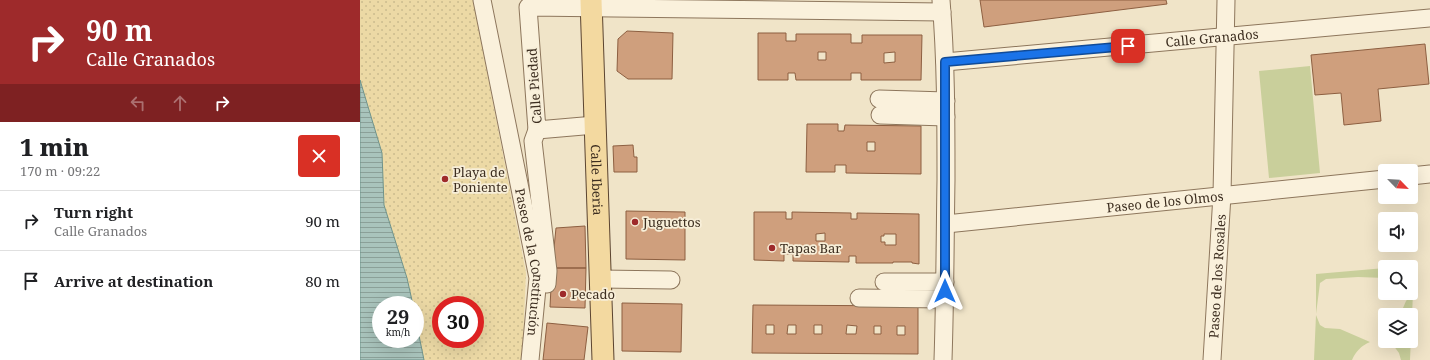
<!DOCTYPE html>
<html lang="en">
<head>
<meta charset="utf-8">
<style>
	body { margin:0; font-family:"Noto Serif",serif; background:#f6f6f6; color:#202124; height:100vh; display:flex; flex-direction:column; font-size:15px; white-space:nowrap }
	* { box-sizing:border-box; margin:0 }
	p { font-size:13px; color:#757577 }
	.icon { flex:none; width:22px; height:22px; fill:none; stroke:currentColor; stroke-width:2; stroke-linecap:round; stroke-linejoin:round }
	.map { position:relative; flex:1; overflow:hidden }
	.panel { display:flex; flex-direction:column; background:#fff; width:360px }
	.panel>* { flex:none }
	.guide { background:#9e2a2b; color:#fff; overflow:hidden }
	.needle { width:26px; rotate:115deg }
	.controls { position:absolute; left:1018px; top:164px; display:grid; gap:8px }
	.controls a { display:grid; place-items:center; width:40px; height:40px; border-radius:4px; background:#fff; box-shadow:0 4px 16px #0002; font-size:20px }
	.speed { position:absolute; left:12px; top:296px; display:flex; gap:8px; font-size:20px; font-weight:700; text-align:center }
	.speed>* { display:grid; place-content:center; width:52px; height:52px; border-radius:50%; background:#fff; box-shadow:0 4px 16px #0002; line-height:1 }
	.speed small { font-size:10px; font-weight:400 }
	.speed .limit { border:6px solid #d22; background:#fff; color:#111 }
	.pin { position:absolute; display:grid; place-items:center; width:34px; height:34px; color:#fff; margin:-17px; border-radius:8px; box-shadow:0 2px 6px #0006 }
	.me { position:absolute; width:44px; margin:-22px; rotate:0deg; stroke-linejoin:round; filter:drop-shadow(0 0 3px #0008) }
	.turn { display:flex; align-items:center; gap:14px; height:84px; padding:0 20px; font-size:18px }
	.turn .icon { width:52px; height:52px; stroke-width:2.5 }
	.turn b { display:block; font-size:28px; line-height:34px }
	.lanes { display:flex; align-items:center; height:38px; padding:0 20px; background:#0003; justify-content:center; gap:20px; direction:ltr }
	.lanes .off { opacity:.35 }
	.round { display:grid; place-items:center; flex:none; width:42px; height:42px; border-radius:4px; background:#f6f6f6 }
	.overview { display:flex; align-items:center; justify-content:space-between; height:68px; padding:0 20px }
	h1 { font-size:24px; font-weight:800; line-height:30px }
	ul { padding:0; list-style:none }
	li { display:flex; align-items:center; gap:12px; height:60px; padding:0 20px; border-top:1px solid #e0e0e0 }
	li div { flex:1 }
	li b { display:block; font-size:15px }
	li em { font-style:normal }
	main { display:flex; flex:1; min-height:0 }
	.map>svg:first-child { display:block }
	.sand { fill:url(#sand-dots); fill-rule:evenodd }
	.park { fill:#c9cf9b }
	.water { fill:url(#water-rules); stroke:#6f938a }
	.building { fill:#cf9f7d; stroke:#8d5f41; fill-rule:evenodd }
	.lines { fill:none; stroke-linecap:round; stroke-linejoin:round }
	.minor-casing { stroke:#8d765c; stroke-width:19 }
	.major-casing { stroke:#5b4430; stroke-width:23 }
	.minor { stroke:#faf1dc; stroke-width:17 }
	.major { stroke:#f3d9a0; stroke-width:21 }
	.route-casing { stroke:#114b97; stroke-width:10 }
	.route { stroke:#1a73e8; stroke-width:7 }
	.poi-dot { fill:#9e2a2b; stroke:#f7eed8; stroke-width:1.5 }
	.labels { text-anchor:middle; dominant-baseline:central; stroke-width:3.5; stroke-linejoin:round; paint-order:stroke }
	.street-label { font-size:13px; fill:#3d2e20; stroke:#f7eed8 }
	.poi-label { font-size:13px; fill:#3d2e20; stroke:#f7eed8; text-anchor:start }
</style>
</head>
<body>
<main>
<section class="panel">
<div class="guide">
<div class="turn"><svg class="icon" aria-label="right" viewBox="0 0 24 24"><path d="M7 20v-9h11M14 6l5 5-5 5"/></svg><div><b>90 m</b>Calle Granados</div></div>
<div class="lanes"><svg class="icon off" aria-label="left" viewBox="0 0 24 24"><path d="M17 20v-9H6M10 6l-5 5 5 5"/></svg><svg class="icon off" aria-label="ahead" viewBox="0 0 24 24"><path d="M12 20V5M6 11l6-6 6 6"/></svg><svg class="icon" aria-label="right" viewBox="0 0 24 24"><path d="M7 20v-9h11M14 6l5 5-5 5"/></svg></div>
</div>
<div class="overview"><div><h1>1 min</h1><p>170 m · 09:22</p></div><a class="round" style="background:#d93025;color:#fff"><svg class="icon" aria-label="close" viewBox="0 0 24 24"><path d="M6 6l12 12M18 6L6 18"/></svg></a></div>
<ul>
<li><svg class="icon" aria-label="right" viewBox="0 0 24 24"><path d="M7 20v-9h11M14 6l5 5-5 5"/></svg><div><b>Turn right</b><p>Calle Granados</p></div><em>90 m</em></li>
<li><svg class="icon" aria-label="arrive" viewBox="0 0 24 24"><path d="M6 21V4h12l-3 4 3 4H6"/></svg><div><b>Arrive at destination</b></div><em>80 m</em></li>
</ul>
</section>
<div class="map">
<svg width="1070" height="360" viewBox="0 0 1070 360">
	<defs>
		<pattern id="sand-dots" width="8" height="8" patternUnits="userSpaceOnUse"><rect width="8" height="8" fill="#ecd9a5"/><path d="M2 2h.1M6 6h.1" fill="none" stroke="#cbbb8e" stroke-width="1.8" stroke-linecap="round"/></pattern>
		<pattern id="water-rules" width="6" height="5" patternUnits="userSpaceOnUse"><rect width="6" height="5" fill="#a9c4bc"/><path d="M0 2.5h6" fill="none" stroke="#8ba098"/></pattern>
	</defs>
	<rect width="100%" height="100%" fill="#f0e4c8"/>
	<!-- sand -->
	<path class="sand" d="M0,0H113L166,273L162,360H64L55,316V305H53L47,278L24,205L22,153L0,80ZM81,305H115V339H81Z"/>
	<!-- park -->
	<path class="park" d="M950,66L960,173L909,178L899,71Z
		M1025,268V278L998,277L966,279L960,283L956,314V274Z
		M1053,293L1050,360H1041L1039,353L1033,345L1034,341H1051V315H1040L1046,301Z
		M956,315L960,325L965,328L980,329L1010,342C1001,346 996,351 992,360H954Z"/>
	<!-- water -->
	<path class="water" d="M0,80L22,153L24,205L47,278L53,305H21V339H55V316L64,360H0Z"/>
	<!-- building -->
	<path class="building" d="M620,0H806L807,4L624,27Z
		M267,31L313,33L312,79H268L257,71L258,39Z
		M398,33H426V41H436V34H491V43H502V35H562L561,80H501V73H491V80H436L435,73H428V80H398ZM458,52H466V60H458ZM535,52V62L524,63V53Z
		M1065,44L1069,84L1018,89L1021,121L984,125L981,93L955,95L951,55Z
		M447,124H478V131H484L485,125L561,126V174L486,173V165H475V172H446ZM507,142H515V151H507Z
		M273,145L274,157H277V172H254L253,146Z
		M266,211L325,212V260L266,259Z
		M394,212H426V219H432V212L491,213V219H497V213L559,214V264L552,263V262H533V263H496V256H489V262L433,261V254H424V261L394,260ZM465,233V241H456V234ZM524,234H536V245H525V242H521V236H524Z
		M225,226L226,268H192L196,228Z
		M192,268H226L225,308L190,307Z
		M262,303L322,304L321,352L262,351Z
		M393,305L558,306V354L392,353ZM406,325H414V334H406ZM428,325H436V334H427ZM454,325H462V334H454ZM487,325L497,326L496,334H486ZM514,326H521V334H514ZM537,326H545V335H537Z
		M187,323L228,327L224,360H183Z"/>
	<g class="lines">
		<!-- minor casing -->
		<g class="minor-casing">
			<g id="minor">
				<path id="s1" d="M122,0L178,278L170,360"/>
				<path d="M581,0C586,60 586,120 586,180C585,240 585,300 583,360"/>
				<path id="s2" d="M585,62L1070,18"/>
				<path d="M519,99L586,101"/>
				<path d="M520,115L586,117"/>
				<path d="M235,125L177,130L168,7L582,12"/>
				<path d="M177,130L173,141L188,271L187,284"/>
				<path d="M1051,176L1070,174"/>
				<path id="s3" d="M586,224L1025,179"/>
				<path d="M241,279L311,280"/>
				<path d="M524,282H585"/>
				<path d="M499,298L585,299"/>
				<path id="s4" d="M852,360L862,195L866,0"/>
			</g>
		</g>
		<!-- major casing -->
		<g class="major-casing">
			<g id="major">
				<path id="s5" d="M231,0L243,360"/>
			</g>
		</g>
		<!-- minor -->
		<use href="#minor" class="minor"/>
		<!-- major -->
		<use href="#major" class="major"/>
	</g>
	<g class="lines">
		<!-- route casing -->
		<g class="route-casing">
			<path id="route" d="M585,291V62L768,46"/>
		</g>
		<!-- route -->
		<use href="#route" class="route"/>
	</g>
	<!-- markers -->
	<g class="poi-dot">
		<circle cx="85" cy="179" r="4"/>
		<circle cx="275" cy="222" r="4"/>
		<circle cx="412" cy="248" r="4"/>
		<circle cx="203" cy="294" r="4"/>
	</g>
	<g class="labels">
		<!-- street labels -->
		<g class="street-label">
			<text stroke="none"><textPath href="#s2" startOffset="268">Calle Granados</textPath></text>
			<text transform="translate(174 86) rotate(-94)">Calle Piedad</text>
			<text stroke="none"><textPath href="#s5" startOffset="180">Calle Iberia</textPath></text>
			<text stroke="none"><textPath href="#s3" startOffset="220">Paseo de los Olmos</textPath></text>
			<text stroke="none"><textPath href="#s1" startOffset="267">Paseo de la Constitución</textPath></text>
			<text stroke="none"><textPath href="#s4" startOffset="84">Paseo de los Rosales</textPath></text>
		</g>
		<!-- poi labels -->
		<g class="poi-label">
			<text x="93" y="172">Playa de<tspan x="93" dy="15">Poniente</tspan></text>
			<text x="283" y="222">Juguettos</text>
			<text x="420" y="248">Tapas Bar</text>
			<text x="211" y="294">Pecado</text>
		</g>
	</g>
</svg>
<div class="controls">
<a><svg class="needle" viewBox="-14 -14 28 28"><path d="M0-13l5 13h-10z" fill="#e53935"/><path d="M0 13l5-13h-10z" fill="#757577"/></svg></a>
<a><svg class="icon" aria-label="sound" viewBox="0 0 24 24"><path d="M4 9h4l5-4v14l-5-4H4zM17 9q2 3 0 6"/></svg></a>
<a><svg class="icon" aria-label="search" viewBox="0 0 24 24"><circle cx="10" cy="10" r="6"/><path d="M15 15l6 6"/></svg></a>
<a><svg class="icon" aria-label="layers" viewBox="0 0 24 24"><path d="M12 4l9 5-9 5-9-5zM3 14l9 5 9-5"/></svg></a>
</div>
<div class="speed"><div>29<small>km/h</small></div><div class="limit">30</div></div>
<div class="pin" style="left:768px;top:46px;background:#d93025"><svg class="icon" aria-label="arrive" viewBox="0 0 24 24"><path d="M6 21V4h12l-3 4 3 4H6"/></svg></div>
<svg class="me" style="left:585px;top:291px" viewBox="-20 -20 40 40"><path d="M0-17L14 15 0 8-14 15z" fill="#1a73e8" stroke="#fff" stroke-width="4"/></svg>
</div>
</main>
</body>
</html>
